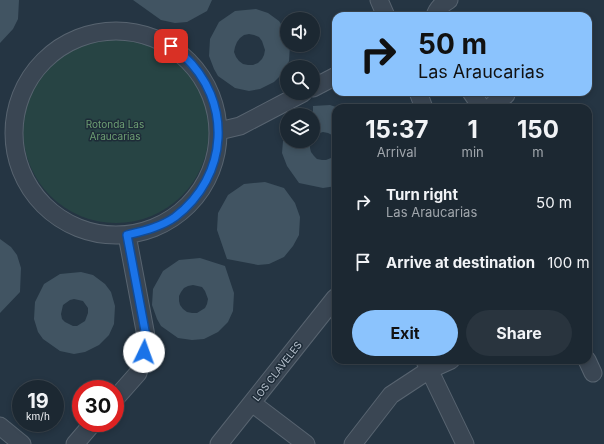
<!DOCTYPE html>
<html lang="en">
<head>
<meta charset="utf-8">
<style>
	body { margin:0; font-family:Inter,sans-serif; background:#29343e; color:#f1f3f6; height:100vh; display:flex; flex-direction:column; font-size:15px; white-space:nowrap }
	* { box-sizing:border-box; margin:0 }
	p { font-size:13px; color:#a0a6ac }
	.icon { flex:none; width:22px; height:22px; fill:none; stroke:currentColor; stroke-width:2; stroke-linecap:round; stroke-linejoin:round }
	.map { position:relative; flex:1; overflow:hidden }
	.panel { position:absolute; left:332px; top:104px; width:260px; height:260px; display:flex; flex-direction:column; background:#1c2832; border-radius:12px; box-shadow:0 2px 6px #0003,0 0 0 1px #3a444d }
	.panel>* { flex:none }
	.banner { position:absolute; left:332px; top:12px; width:260px; height:84px; border-radius:12px; box-shadow:0 2px 6px #0003,0 0 0 1px #3a444d; background:#8bc3fd; color:#111; overflow:hidden }
	.controls { position:absolute; left:280px; top:12px; display:grid; gap:8px }
	.controls a { display:grid; place-items:center; width:40px; height:40px; border-radius:50%; background:#1c2832; box-shadow:0 2px 6px #0003,0 0 0 1px #3a444d; font-size:20px }
	.speed { position:absolute; left:12px; top:380px; display:flex; gap:8px; font-size:20px; font-weight:700; text-align:center }
	.speed>* { display:grid; place-content:center; width:52px; height:52px; border-radius:50%; background:#1c2832; box-shadow:0 2px 6px #0003,0 0 0 1px #3a444d; line-height:1 }
	.speed small { font-size:10px; font-weight:400 }
	.speed .limit { border:6px solid #d22; background:#fff; color:#111 }
	.pin { position:absolute; display:grid; place-items:center; width:34px; height:34px; color:#fff; margin:-17px; border-radius:8px; box-shadow:0 2px 6px #0006 }
	.me { position:absolute; width:44px; margin:-22px; rotate:3deg; stroke-linejoin:round; filter:drop-shadow(0 0 3px #0008) }
	.turn { display:flex; align-items:center; gap:14px; height:84px; padding:0 20px; font-size:18px }
	.turn .icon { width:52px; height:52px; stroke-width:2.5 }
	.turn b { display:block; font-size:28px; line-height:34px }
	.eta { display:flex; justify-content:space-evenly; align-items:center; height:68px; text-align:center }
	.eta b { font-size:24px; font-weight:700; line-height:28px }
	.button { display:flex; gap:8px; margin-top:auto; padding:8px 20px }
	.button a { flex:1; height:46px; border-radius:24px; background:#8bc3fd; color:#111; font-size:16px; font-weight:700; line-height:46px; text-align:center }
	.button a+a { background:#29343e; color:#f1f3f6 }
	ul { padding:0; list-style:none }
	li { display:flex; align-items:center; gap:12px; height:60px; padding:0 20px }
	li div { flex:1 }
	li b { display:block; font-size:15px }
	li em { font-style:normal }
	.map>svg:first-child { display:block }
	.green { fill:#274444 }
	.building { fill:#415462; fill-rule:evenodd }
	.lines { fill:none; stroke-linecap:round; stroke-linejoin:round }
	.minor-casing { stroke:#586470; stroke-width:19 }
	.minor { stroke:#3a4653; stroke-width:17 }
	.route-casing { stroke:#114b97; stroke-width:10 }
	.route { stroke:#1a73e8; stroke-width:7 }
	.labels { text-anchor:middle; dominant-baseline:central; stroke-width:3; stroke-linejoin:round; paint-order:stroke }
	.park-label { font-size:10px; fill:#6d9f73; stroke:#1e2c38 }
	.street-label { font-size:10px; fill:#b7c1cd; stroke:#1e2c38 }
</style>
</head>
<body>
<div class="map">
<svg width="604" height="444" viewBox="0 0 604 444">
	<rect width="100%" height="100%" fill="#253543"/>
	<!-- green -->
	<path class="green" d="M23 130a93 93 0 1 1 186 0a93 93 0 1 1-186 0Z"/>
	<!-- building -->
	<path class="building" d="M0,0H19L18,19L13,29L0,43Z
		M133,0H212L207,11L187,22L175,23L161,20Z
		M256,9L268,13L279,21L285,30L287,35V45H290L289,61L284,72L274,82L260,89L249,91L235,88L218,76L214,69L209,56L210,39L219,22L235,11ZM249,34L254,35L259,37L262,41L265,50L264,55L262,59L258,63L253,65H248L243,64L239,61L236,57L234,52L235,47L237,42L240,38L244,35Z
		M330,105L336,107V137L328,133L323,132L313,135V106Z
		M283,141H310V148L311,152L314,156L317,159L322,160H326L336,156V186L323,188L299,183L287,166L282,153Z
		M265,182L284,188L295,203L300,217L299,235L293,246L284,257L269,264L258,265L227,259L217,230L218,213L228,195L244,184Z
		M0,239L11,247L17,255L21,268L20,292L0,313Z
		M200,258L225,266L234,293L233,311L228,322L218,332L204,339L192,340L178,338L161,326L157,319L152,305L153,289L163,271L179,260ZM193,285L202,287L205,291L208,299L207,304L205,308L197,313H192L187,312L183,309L180,305L179,301V296L181,292L184,288L188,286Z
		M81,272L93,275L105,284L111,292L115,306L114,324L109,335L99,345L85,352L74,354L60,351L43,339L38,332L34,319L35,302L44,284L60,274ZM74,299L83,301L88,308V313L85,321L77,326H73L65,322L62,319L61,314L63,305L70,300Z"/>
	<g class="lines">
		<!-- minor casing -->
		<g class="minor-casing">
			<path id="minor" d="M379,0L386,16
				M435,16C437,8 442,4 449,0
				M14 133a102 102 0 1 1 204 0a102 102 0 1 1-204 0Z
				M313,88L336,76
				M418,92L424,108
				M471,92L482,108
				M490,108L495,103L506,95
				M219,131L240,126L303,93
				M587,360L593,373
				M425,361L465,444
				M115,399L138,373L144,352L146,336L127,235
				M252,403L306,444
				M0,426L22,444
				M75,444L93,423
				M219,444L335,298
				M353,444L391,395L429,370L451,360"/>
		</g>
		<!-- minor -->
		<use href="#minor" class="minor"/>
	</g>
	<g class="lines">
		<!-- route casing -->
		<g class="route-casing">
			<path id="route" d="M144,352L146,336L127,235C143,231 161,227 175,217C229,176 233,101 183,55C180,51 175,49 171,46"/>
		</g>
		<!-- route -->
		<use href="#route" class="route"/>
	</g>
	<g class="labels">
		<!-- park labels -->
		<g class="park-label">
			<text x="115" y="124">Rotonda Las<tspan x="115" dy="12">Araucarias</tspan></text>
		</g>
		<!-- street labels -->
		<g class="street-label">
			<text transform="translate(277 371) rotate(-52)">LOS CLAVELES</text>
		</g>
	</g>
</svg>
<div class="controls">
<a><svg class="icon" aria-label="sound" viewBox="0 0 24 24"><path d="M4 9h4l5-4v14l-5-4H4zM17 9q2 3 0 6"/></svg></a>
<a><svg class="icon" aria-label="search" viewBox="0 0 24 24"><circle cx="10" cy="10" r="6"/><path d="M15 15l6 6"/></svg></a>
<a><svg class="icon" aria-label="layers" viewBox="0 0 24 24"><path d="M12 4l9 5-9 5-9-5zM3 14l9 5 9-5"/></svg></a>
</div>
<div class="speed"><div>19<small>km/h</small></div><div class="limit">30</div></div>
<div class="pin" style="left:171px;top:46px;background:#d93025"><svg class="icon" aria-label="arrive" viewBox="0 0 24 24"><path d="M6 21V4h12l-3 4 3 4H6"/></svg></div>
<svg class="me" style="left:144px;top:352px" viewBox="-20 -20 40 40"><circle r="19" fill="#fff"/><path d="M0-13L10 11 0 6-10 11z" fill="#1a73e8"/></svg>
<div class="banner">
<div class="turn"><svg class="icon" aria-label="right" viewBox="0 0 24 24"><path d="M7 20v-9h11M14 6l5 5-5 5"/></svg><div><b>50 m</b>Las Araucarias</div></div>
</div>
<section class="panel">
<div class="eta">
<div><b>15:37</b><p>Arrival</p></div>
<div><b>1</b><p>min</p></div>
<div><b>150</b><p>m</p></div>
</div>
<ul>
<li><svg class="icon" aria-label="right" viewBox="0 0 24 24"><path d="M7 20v-9h11M14 6l5 5-5 5"/></svg><div><b>Turn right</b><p>Las Araucarias</p></div><em>50 m</em></li>
<li><svg class="icon" aria-label="arrive" viewBox="0 0 24 24"><path d="M6 21V4h12l-3 4 3 4H6"/></svg><div><b>Arrive at destination</b></div><em>100 m</em></li>
</ul>
<div class="button"><a>Exit</a><a>Share</a></div>
</section>
</div>
</body>
</html>
